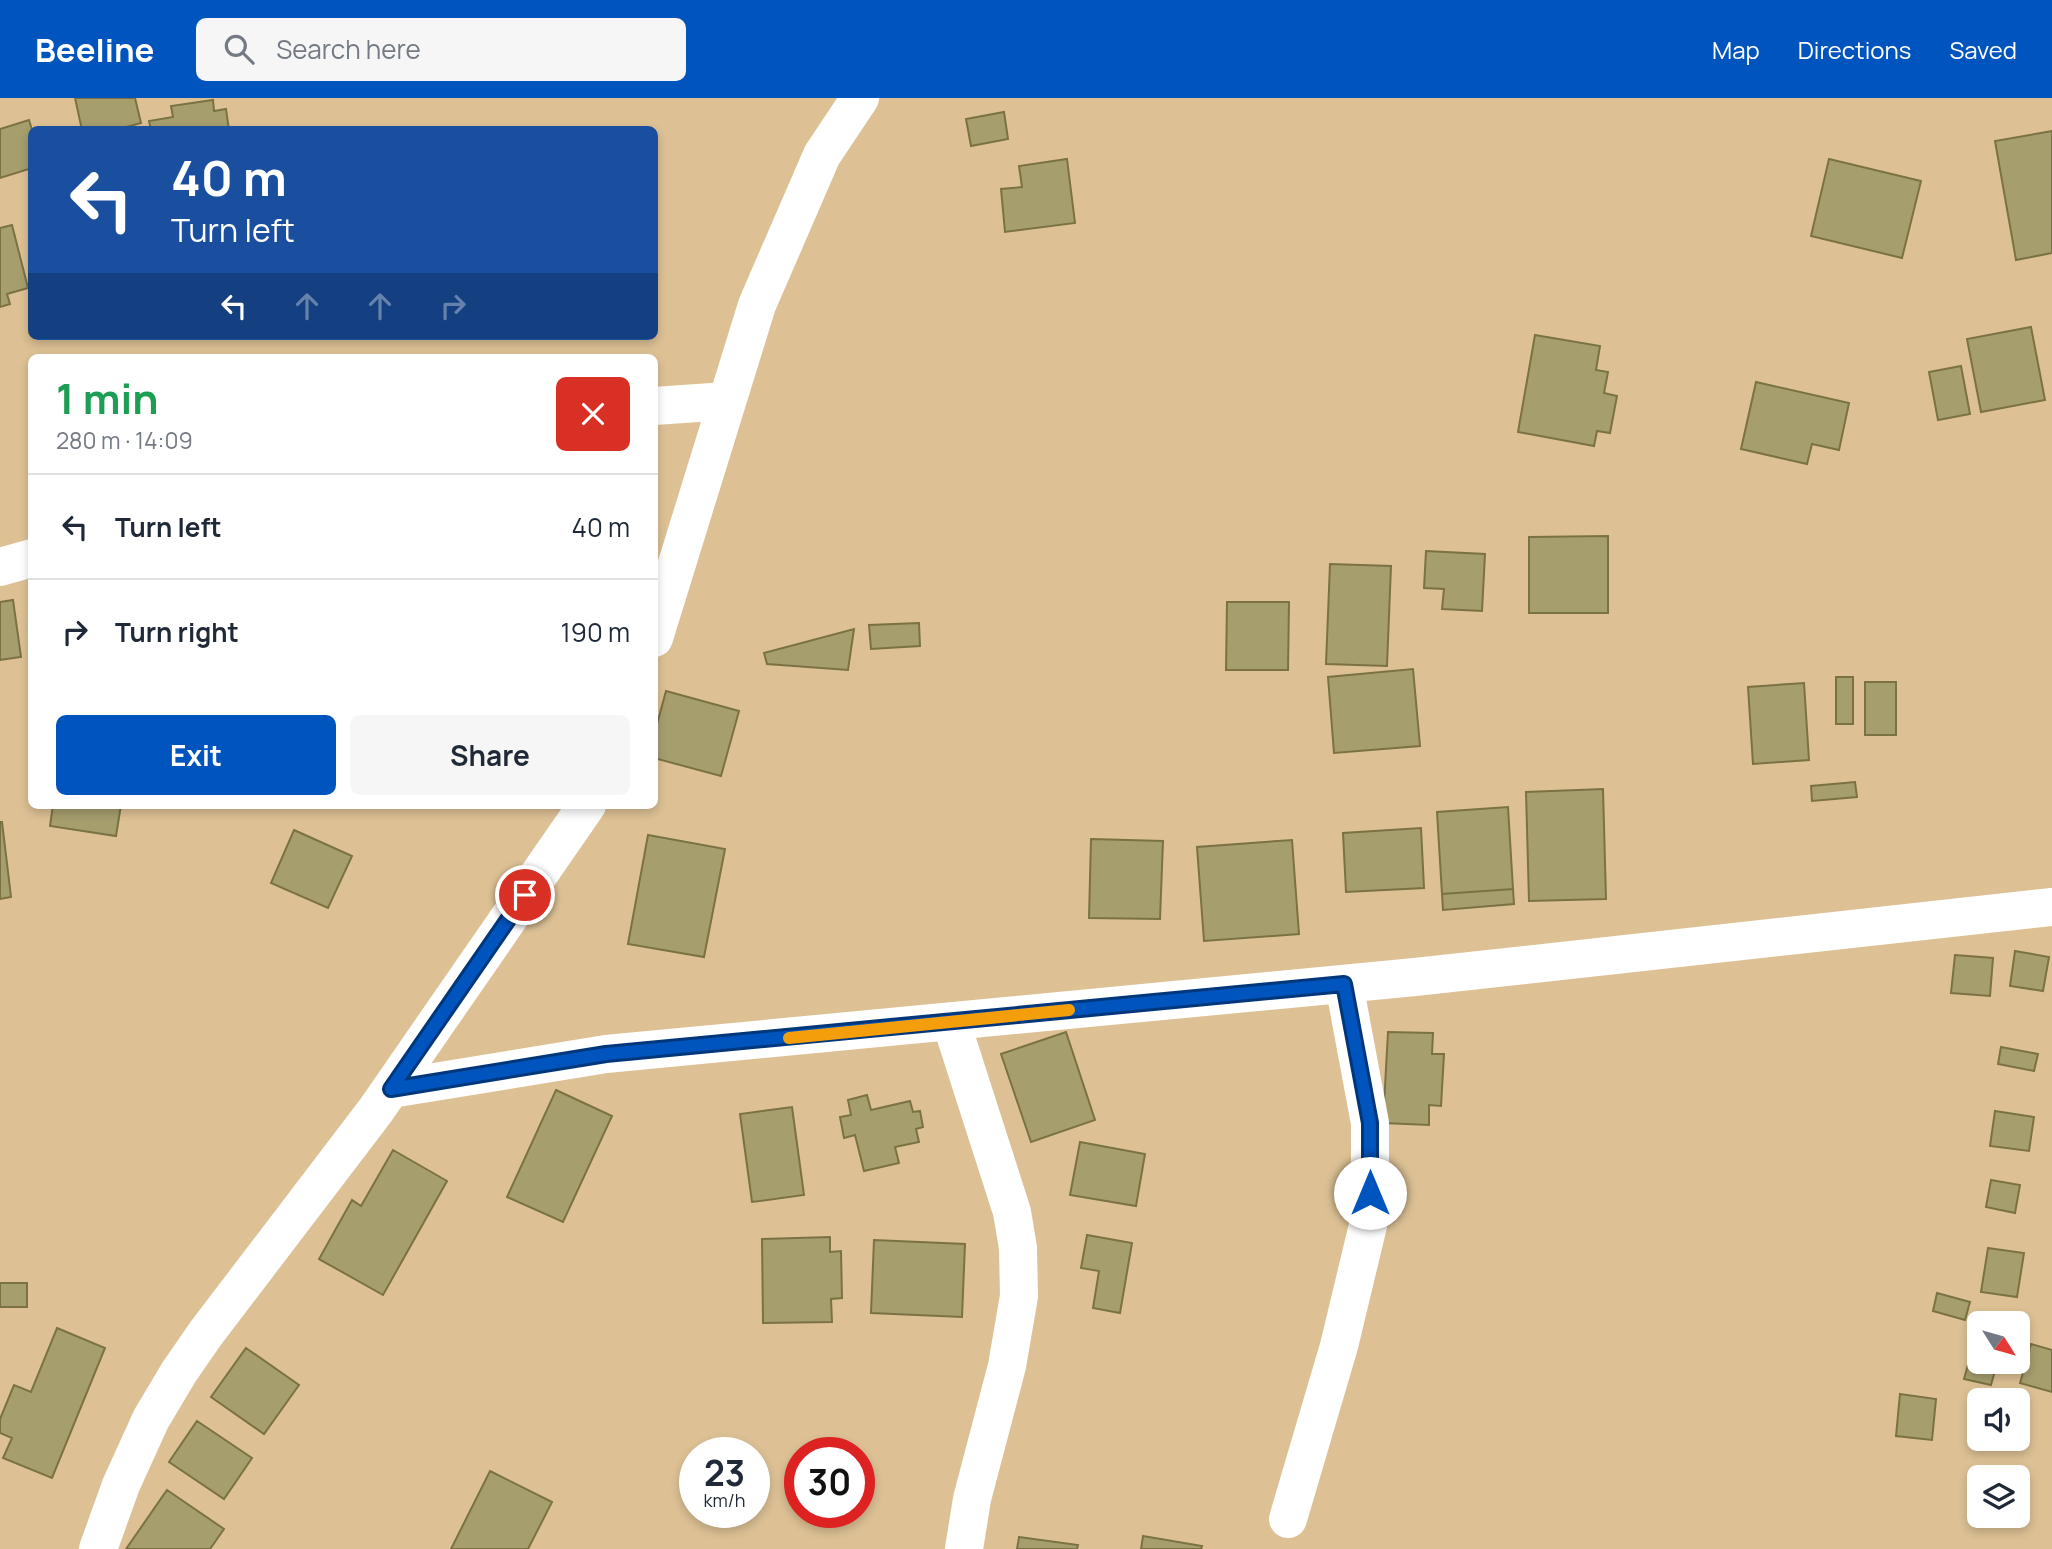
<!DOCTYPE html>
<html lang="en">
<head>
<meta charset="utf-8">
<style>
	body { margin:0; font-family:Manrope,sans-serif; background:#f6f6f7; color:#1f2937; height:100vh; display:flex; flex-direction:column; font-size:26px; white-space:nowrap }
	* { box-sizing:border-box; margin:0 }
	p { font-size:23px; color:#747a83 }
	.icon { flex:none; width:38px; height:38px; fill:none; stroke:currentColor; stroke-width:2; stroke-linecap:round; stroke-linejoin:round }
	.map { position:relative; flex:1; overflow:hidden }
	.side { position:absolute; left:28px; top:256px; width:630px; height:455px; display:flex; flex-direction:column; background:#fff; border-radius:10px; box-shadow:0 4px 10px #0003 }
	.side>* { flex:none }
	.guide { position:absolute; left:28px; top:28px; width:630px; height:214px; border-radius:10px; box-shadow:0 4px 10px #0003; background:#1a4fa0; color:#fff; overflow:hidden }
	.needle { width:46px; rotate:127deg }
	.tools { position:absolute; left:1967px; top:1213px; display:grid; gap:14px }
	.tools a { display:grid; place-items:center; width:63px; height:63px; border-radius:10px; background:#fff; box-shadow:0 4px 10px #0003; font-size:35px }
	.speed { position:absolute; left:679px; top:1339px; display:flex; gap:14px; font-size:35px; font-weight:700; text-align:center }
	.speed>* { display:grid; place-content:center; width:91px; height:91px; border-radius:50%; background:#fff; box-shadow:0 4px 10px #0003; line-height:1 }
	.speed small { font-size:18px; font-weight:400 }
	.speed .limit { border:10px solid #d22; background:#fff; color:#111 }
	.pin { position:absolute; display:grid; place-items:center; width:60px; height:60px; color:#fff; margin:-30px; border:4px solid #fff; border-radius:50%; box-shadow:0 2px 7px #0007 }
	.me { position:absolute; width:77px; margin:-38px; rotate:0deg; stroke-linejoin:round; filter:drop-shadow(0 0 5px #0008) }
	.turn { display:flex; align-items:center; gap:24px; height:147px; padding:0 28px; font-size:32px }
	.turn .icon { width:91px; height:91px; stroke-width:2.5 }
	.turn b { display:block; font-size:49px; line-height:60px }
	.lanes { display:flex; align-items:center; height:66px; padding:0 28px; background:#0003; justify-content:center; gap:35px; direction:ltr }
	.lanes .off { opacity:.35 }
	.round { display:grid; place-items:center; flex:none; width:74px; height:74px; border-radius:10px; background:#f6f6f7 }
	.summary { display:flex; align-items:center; justify-content:space-between; height:119px; padding:0 28px }
	h1 { font-size:42px; font-weight:700; line-height:52px; color:#1e9e55 }
	.button { display:flex; gap:14px; margin-top:auto; padding:14px 28px }
	.button a { flex:1; height:80px; border-radius:10px; background:#0054bd; color:#fff; font-size:28px; font-weight:700; line-height:80px; text-align:center }
	.button a+a { background:#f6f6f7; color:#1f2937 }
	ul { padding:0; list-style:none }
	li { display:flex; align-items:center; gap:21px; height:105px; padding:0 28px; border-top:2px solid #e0e1e3 }
	li div { flex:1 }
	li b { display:block; font-size:26px }
	li em { font-style:normal }
	header { display:flex; align-items:center; gap:42px; box-sizing:border-box; height:98px; padding:0 35px; background:#0054bd; color:#fff }
	header strong { font-size:33px }
	nav { display:flex; gap:38px; margin-inline-start:auto; font-size:24px }
	.search { width:490px; height:63px; background:#f6f6f7; display:flex; align-items:center; gap:18px; box-sizing:border-box; padding:0 24px; border-radius:10px; color:#747a83; font-size:26px }
	.map>svg:first-child { display:block }
	.building { fill:#a79e6e; stroke:#7b7243; stroke-width:2 }
	.lines { fill:none; stroke-linecap:round; stroke-linejoin:round }
	.minor { stroke:#fff; stroke-width:38 }
	.route-casing { stroke:#00377b; stroke-width:18 }
	.route { stroke:#0054bd; stroke-width:12 }
	.slow { stroke:#f59e0b; stroke-width:12 }
</style>
</head>
<body>
<header>
<strong>Beeline</strong>
<div class="search"><svg class="icon" aria-label="search" viewBox="0 0 24 24"><circle cx="10" cy="10" r="6"/><path d="M15 15l6 6"/></svg>Search here</div>
<nav><a>Map</a><a>Directions</a><a>Saved</a></nav>
</header>
<div class="map">
<svg width="2052" height="1451" viewBox="0 0 2052 1451">
	<rect width="100%" height="100%" fill="#ddc195"/>
	<!-- building -->
	<path class="building" d="M75,0H135L141,25L115,32H82Z
		M213,2L214,13L226,11L229,32H151L149,23L173,19L171,8Z
		M1004,14L1008,41L971,48L966,21Z
		M29,22L32,32V70L0,80V31Z
		M2052,33V155L2016,162L1995,43Z
		M1067,61L1075,125L1005,134L1001,91L1022,89L1019,68Z
		M1829,61L1921,83L1902,160L1811,138Z
		M12,127L28,190L7,196L10,206L0,209V130Z
		M2031,229L2045,302L1981,314L1967,241Z
		M1535,237L1600,248L1596,272L1608,274L1604,295L1617,298L1610,335L1597,333L1594,348L1518,334Z
		M1961,268L1970,316L1938,322L1929,274Z
		M1756,284L1849,305L1839,352L1812,346L1807,366L1741,351Z
		M1608,438V515H1529V439Z
		M1426,453L1485,456L1482,513L1442,511L1444,491L1424,490Z
		M1330,466L1391,468L1387,568L1326,566Z
		M13,502L21,559L0,562V504Z
		M1227,504H1289L1288,572H1226Z
		M919,525L920,548L871,551L869,527Z
		M854,531L848,572L767,566L764,555Z
		M1413,571L1420,648L1334,655L1328,579Z
		M1836,579H1853V626H1836Z
		M1865,584H1896V637H1865Z
		M1804,585L1809,662L1753,666L1748,589Z
		M666,593L739,613L721,678L654,660V637Z
		M1855,684L1857,699L1812,703L1811,688Z
		M1603,691L1606,801L1529,803L1526,694Z
		M53,707H121L116,738L50,728Z
		M1508,709L1513,791L1442,796L1437,714Z
		M0,724H2L11,799L0,801Z
		M1421,730L1424,790L1346,794L1343,735Z
		M294,732L352,758L328,810L271,785Z
		M648,737L725,751L704,859L628,846Z
		M1091,741L1163,743L1160,821L1089,820Z
		M1292,742L1299,836L1204,843L1197,749Z
		M1513,791L1514,806L1443,812L1442,796Z
		M2015,853L2049,859L2043,893L2010,888Z
		M1955,857L1993,860L1990,898L1951,895Z
		M1066,934L1095,1022L1031,1044L1001,956Z
		M1388,934L1433,935L1432,956H1444L1441,1008L1429,1007V1027L1383,1025Z
		M2001,949L2038,956L2034,973L1998,966Z
		M556,992L612,1018L563,1124L507,1099Z
		M867,997L871,1012L910,1003L913,1014L920,1013L923,1029L916,1031L919,1044L895,1049L899,1065L864,1073L855,1037L844,1040L840,1019L851,1017L848,1002Z
		M792,1009L804,1097L752,1104L740,1016Z
		M1995,1013L2034,1019L2029,1053L1990,1048Z
		M1080,1044L1145,1056L1136,1108L1070,1097Z
		M393,1052L447,1083L383,1197L319,1161L352,1102L361,1108Z
		M1991,1082L2020,1087L2015,1115L1986,1109Z
		M1087,1137L1132,1145L1120,1215L1093,1210L1099,1173L1081,1170Z
		M830,1139V1154L841,1153L842,1200L831,1201L832,1224L763,1225L762,1141Z
		M874,1142L965,1146L962,1219L871,1215Z
		M1988,1150L2024,1155L2017,1199L1981,1194Z
		M0,1185H27V1209H0Z
		M1937,1195L1970,1204L1965,1222L1933,1213Z
		M57,1230L105,1250L52,1380L3,1360L12,1340L0,1335V1321L14,1287L31,1294Z
		M2031,1246L2052,1252V1294L2020,1285Z
		M246,1250L299,1287L264,1336L211,1299Z
		M1969,1263L1996,1269L1991,1287L1964,1281Z
		M1900,1296L1936,1301L1932,1342L1896,1338Z
		M197,1323L252,1360L224,1401L169,1364Z
		M490,1373L552,1404L528,1451H451Z
		M167,1392L224,1431L210,1451H126Z
		M1143,1438L1202,1448L1201,1451H1141Z
		M1019,1439L1078,1447L1077,1451H1017Z"/>
	<g class="lines">
		<!-- minor -->
		<path class="minor" d="M654,308L727,303
			M0,469L32,460
			M654,540L757,207L822,57L860,0
			M951,924L1012,1114L1018,1150L1019,1198L1007,1268L972,1401L964,1451
			M391,991L606,956L1415,879L2052,809
			M1288,1421L1339,1248L1370,1119V1025L1344,886
			M98,1451L121,1387L151,1321L179,1274L206,1235L376,1012L587,707"/>
	</g>
	<g class="lines">
		<!-- route casing -->
		<g class="route-casing">
			<path id="route" d="M525,797L391,991L606,956L1344,886L1370,1025V1095"/>
		</g>
		<!-- route -->
		<use href="#route" class="route"/>
		<!-- slow -->
		<path class="slow" d="M789,940L1069,912"/>
	</g>
</svg>
<div class="tools">
<a><svg class="needle" viewBox="-14 -14 28 28"><path d="M0-13l5 13h-10z" fill="#e53935"/><path d="M0 13l5-13h-10z" fill="#747a83"/></svg></a>
<a><svg class="icon" aria-label="sound" viewBox="0 0 24 24"><path d="M4 9h4l5-4v14l-5-4H4zM17 9q2 3 0 6"/></svg></a>
<a><svg class="icon" aria-label="layers" viewBox="0 0 24 24"><path d="M12 4l9 5-9 5-9-5zM3 14l9 5 9-5"/></svg></a>
</div>
<div class="speed"><div>23<small>km/h</small></div><div class="limit">30</div></div>
<div class="pin" style="left:525px;top:797px;background:#d93025"><svg class="icon" aria-label="arrive" viewBox="0 0 24 24"><path d="M6 21V4h12l-3 4 3 4H6"/></svg></div>
<svg class="me" style="left:1370px;top:1095px" viewBox="-20 -20 40 40"><circle r="19" fill="#fff"/><path d="M0-13L10 11 0 6-10 11z" fill="#0054bd"/></svg>
<div class="guide">
<div class="turn"><svg class="icon" aria-label="left" viewBox="0 0 24 24"><path d="M17 20v-9H6M10 6l-5 5 5 5"/></svg><div><b>40 m</b>Turn left</div></div>
<div class="lanes"><svg class="icon" aria-label="left" viewBox="0 0 24 24"><path d="M17 20v-9H6M10 6l-5 5 5 5"/></svg><svg class="icon off" aria-label="ahead" viewBox="0 0 24 24"><path d="M12 20V5M6 11l6-6 6 6"/></svg><svg class="icon off" aria-label="ahead" viewBox="0 0 24 24"><path d="M12 20V5M6 11l6-6 6 6"/></svg><svg class="icon off" aria-label="right" viewBox="0 0 24 24"><path d="M7 20v-9h11M14 6l5 5-5 5"/></svg></div>
</div>
<section class="side">
<div class="summary"><div><h1>1 min</h1><p>280 m · 14:09</p></div><a class="round" style="background:#d93025;color:#fff"><svg class="icon" aria-label="close" viewBox="0 0 24 24"><path d="M6 6l12 12M18 6L6 18"/></svg></a></div>
<ul>
<li><svg class="icon" aria-label="left" viewBox="0 0 24 24"><path d="M17 20v-9H6M10 6l-5 5 5 5"/></svg><div><b>Turn left</b></div><em>40 m</em></li>
<li><svg class="icon" aria-label="right" viewBox="0 0 24 24"><path d="M7 20v-9h11M14 6l5 5-5 5"/></svg><div><b>Turn right</b></div><em>190 m</em></li>
</ul>
<div class="button"><a>Exit</a><a>Share</a></div>
</section>
</div>
</body>
</html>
